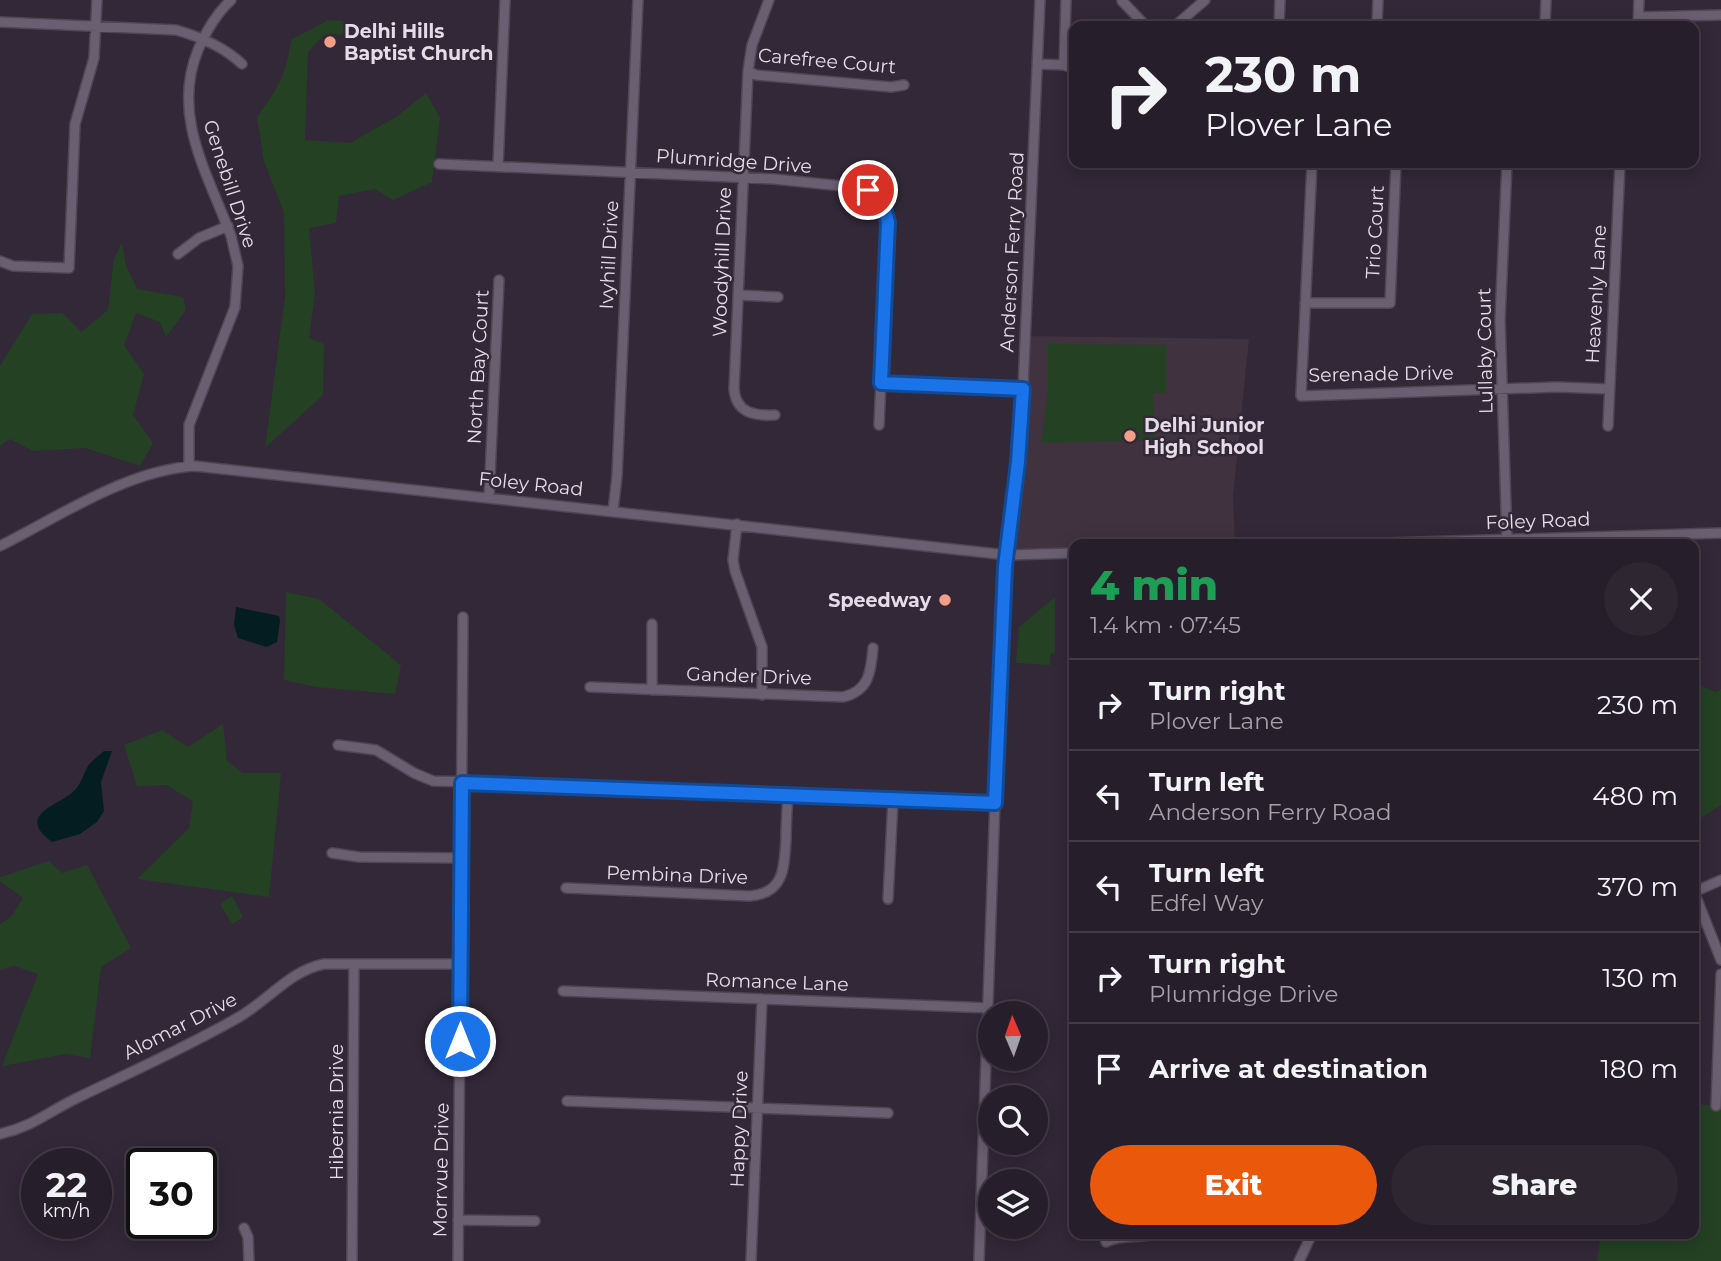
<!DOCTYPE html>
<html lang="en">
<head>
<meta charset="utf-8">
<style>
	body { margin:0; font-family:Montserrat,sans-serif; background:#2e2732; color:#f1f3f6; height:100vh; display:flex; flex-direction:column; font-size:26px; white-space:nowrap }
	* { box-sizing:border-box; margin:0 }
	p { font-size:23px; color:#a4a2a8 }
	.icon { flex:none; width:38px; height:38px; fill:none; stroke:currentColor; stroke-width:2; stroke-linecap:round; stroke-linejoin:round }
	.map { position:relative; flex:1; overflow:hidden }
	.panel { position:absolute; left:1069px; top:539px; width:630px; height:700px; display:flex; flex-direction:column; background:#261e2a; border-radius:14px; box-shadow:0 4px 18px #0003,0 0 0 2px #423c47 }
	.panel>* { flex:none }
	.banner { position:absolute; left:1069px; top:21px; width:630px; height:147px; border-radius:14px; box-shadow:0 4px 18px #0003,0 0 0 2px #423c47; background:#261e2a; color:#f1f3f6; overflow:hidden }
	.needle { width:46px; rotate:358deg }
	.tools { position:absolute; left:978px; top:1001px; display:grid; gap:14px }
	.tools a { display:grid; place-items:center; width:70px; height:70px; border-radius:50%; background:#261e2a; box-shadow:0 4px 18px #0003,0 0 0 2px #423c47; font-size:35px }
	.speed { position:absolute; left:21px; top:1148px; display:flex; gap:14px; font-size:35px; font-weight:700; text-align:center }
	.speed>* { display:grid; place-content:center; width:91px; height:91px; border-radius:50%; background:#261e2a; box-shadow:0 4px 18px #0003,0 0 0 2px #423c47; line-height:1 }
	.speed small { font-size:18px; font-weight:400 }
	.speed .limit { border:4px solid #111; border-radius:10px; background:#fff; color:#111 }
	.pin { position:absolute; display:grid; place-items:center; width:60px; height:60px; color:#fff; margin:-30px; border:4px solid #fff; border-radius:50%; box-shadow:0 2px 7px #0007 }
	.me { position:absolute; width:77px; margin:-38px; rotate:0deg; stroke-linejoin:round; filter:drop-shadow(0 0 5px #0008) }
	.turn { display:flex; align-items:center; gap:24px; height:147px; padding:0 21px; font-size:32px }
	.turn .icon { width:91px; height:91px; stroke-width:2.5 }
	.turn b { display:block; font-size:49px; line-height:60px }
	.round { display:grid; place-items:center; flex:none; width:74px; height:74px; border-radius:37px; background:#2e2732 }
	.overview { display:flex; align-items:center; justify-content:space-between; height:119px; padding:0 21px }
	h1 { font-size:42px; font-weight:800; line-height:52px; color:#1e9e55 }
	.primary-button { display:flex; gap:14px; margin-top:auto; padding:14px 21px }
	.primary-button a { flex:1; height:80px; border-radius:42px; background:#ea580c; color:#fff; font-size:28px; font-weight:800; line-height:80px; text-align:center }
	.primary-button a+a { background:#2e2732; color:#f1f3f6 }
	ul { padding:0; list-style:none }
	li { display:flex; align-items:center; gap:21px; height:91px; padding:0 21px; border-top:2px solid #423c47 }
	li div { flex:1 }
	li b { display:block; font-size:26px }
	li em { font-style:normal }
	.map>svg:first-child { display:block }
	.education { fill:#40323f }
	.green { fill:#244124 }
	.water { fill:#041d21 }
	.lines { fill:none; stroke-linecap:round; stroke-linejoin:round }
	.minor-casing { stroke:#4f4653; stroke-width:12 }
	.minor { stroke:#6a5f71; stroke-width:9 }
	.route-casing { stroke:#114b97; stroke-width:18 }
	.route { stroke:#1a73e8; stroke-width:12 }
	.poi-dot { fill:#f49e88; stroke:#322838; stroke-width:2.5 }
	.labels { text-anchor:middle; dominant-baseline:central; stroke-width:5; stroke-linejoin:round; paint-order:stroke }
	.poi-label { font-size:19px; font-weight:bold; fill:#e4dde7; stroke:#322838; text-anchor:start }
	.street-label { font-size:19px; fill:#e4dde7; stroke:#322838 }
</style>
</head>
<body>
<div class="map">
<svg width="1721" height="1261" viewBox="0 0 1721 1261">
	<rect width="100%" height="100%" fill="#322838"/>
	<!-- education -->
	<path class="education" d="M1026,336L1249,339L1233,496L1235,544H1074V553L1007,555Z"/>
	<!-- green -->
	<path class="green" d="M328,20L347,21L352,35L325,34L308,52L305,140L350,143L396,117L426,93L440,118L432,182L393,200L375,189L339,196L336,223L309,228L315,293L309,338L324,344L323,395L265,448L285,297L284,213L264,161L257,117C278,88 286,76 291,40Z
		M122,243L126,265L137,289L183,297L186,310L166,337L160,322L136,313L124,345L144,374L133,415L153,443L140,466L85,448L33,451L10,439L0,446V366L32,314L62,313L81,332L108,310L114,259Z
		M1048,344L1166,345V393H1153L1155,440L1041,443L1048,392Z
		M286,592L319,599L401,665L395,694L316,687L284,680Z
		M1055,597V653L1050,654V665L1016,663L1019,627Z
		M1694,683L1716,692L1721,689V805L1696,821L1694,833Z
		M223,724L227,761L243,773H281L269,897L137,879L189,828L193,801L166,785L137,786L124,745L162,730L188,747Z
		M49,861L62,873L87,865L131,948L101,967L90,1058L66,1054L2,1066L38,974L14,966L0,970V924L11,917L23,898L0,881V877Z
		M232,896L243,917L232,924L220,904Z
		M1694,1104L1721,1106V1261H1597L1601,1234H1694Z"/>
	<!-- water -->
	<path class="water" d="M236,607L279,616L280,621L277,642L267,647L238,638L234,625Z
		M104,751H112L101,782L104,811L97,822L80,834L52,842C14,814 60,806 75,790C81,784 84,773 88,766C92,760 99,756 104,751Z"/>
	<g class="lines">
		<!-- minor casing -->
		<g class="minor-casing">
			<path id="minor" d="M769,0L752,45L748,71L734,389C736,413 754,416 775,415
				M1122,1L1146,26
				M1639,17L1721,15
				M0,22L176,30C201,37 224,47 242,64
				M1175,26L1205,0
				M1279,26L1280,0
				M1377,26L1378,0
				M1545,26L1546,0
				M1638,26L1639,0
				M1038,64L1064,65L1074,69
				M1064,65L1066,0
				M748,71L756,75L891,87L904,85
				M1312,163L1301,396L1557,387L1609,389
				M439,164L774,179L862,188L879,199L883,205L888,222L879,425
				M498,166L505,0
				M178,254L199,238L228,226
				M0,261L13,266L69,268L75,124L94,58L97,0
				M738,295L778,297
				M1305,303H1390L1396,163
				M881,383L1023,389
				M1608,426L1620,163
				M189,466V425L235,307L238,266L231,236C208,174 171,116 198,50C206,31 216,14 231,0
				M489,497L499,280
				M613,511L617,476L638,0
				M737,524L733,560L735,571L762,647V695
				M1507,539L1500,320L1507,163
				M1356,544L1721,533
				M0,546C60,516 127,470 195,466L1007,555L1074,553
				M652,624V690
				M590,687L843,697C869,691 871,672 873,648
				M338,745L376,750L414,773L433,781L513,783L995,803
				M332,853L359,857L461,858
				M566,888L750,896C785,893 784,867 786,839C786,824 787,809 788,795
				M1694,892L1721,960
				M1694,892L1721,880
				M888,899L893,799
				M563,991L990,1008
				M567,1101L888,1113
				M1716,1106L1721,974
				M0,1134C34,1126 48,1112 77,1098C131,1072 187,1047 239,1017C269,1000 289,971 324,964H461
				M458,1220L535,1221
				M244,1228L248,1237L249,1261
				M1106,1242C1120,1234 1142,1238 1158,1234
				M352,1261L354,964
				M458,1261L463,617
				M751,1261L762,999
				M979,1261L1000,656L1005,567L1018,462L1023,389L1040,0
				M1299,1261L1312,1234"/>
		</g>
		<!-- minor -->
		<use href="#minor" class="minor"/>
	</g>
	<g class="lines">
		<!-- route casing -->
		<g class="route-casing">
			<path id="route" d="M460,1041L462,783L995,803L1005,567L1018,462L1023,389L881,383L888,222L883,205L868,190"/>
		</g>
		<!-- route -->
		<use href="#route" class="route"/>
	</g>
	<!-- markers -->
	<g class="poi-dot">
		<circle cx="330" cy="42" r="7"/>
		<circle cx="1130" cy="436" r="7"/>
		<circle cx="945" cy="600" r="7"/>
	</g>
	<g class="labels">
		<!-- poi labels -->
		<g class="poi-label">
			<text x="344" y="31">Delhi Hills<tspan x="344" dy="22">Baptist Church</tspan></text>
			<text x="1144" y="425">Delhi Junior<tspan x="1144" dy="22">High School</tspan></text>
			<text x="931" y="600" text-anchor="end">Speedway</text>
		</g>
		<!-- street labels -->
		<g class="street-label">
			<text transform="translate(827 61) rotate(5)">Carefree Court</text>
			<text transform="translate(734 161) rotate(4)">Plumridge Drive</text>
			<text transform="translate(230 184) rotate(72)">Genebill Drive</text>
			<text transform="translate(1375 232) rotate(-87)">Trio Court</text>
			<text transform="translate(1012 252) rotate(-87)">Anderson Ferry Road</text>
			<text transform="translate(609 255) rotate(-87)">Ivyhill Drive</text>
			<text transform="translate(722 262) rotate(-88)">Woodyhill Drive</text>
			<text transform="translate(1596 294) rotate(-87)">Heavenly Lane</text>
			<text transform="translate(1485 351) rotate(-91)">Lullaby Court</text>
			<text transform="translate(478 367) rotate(-87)">North Bay Court</text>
			<text transform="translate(1381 374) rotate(-1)">Serenade Drive</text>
			<text transform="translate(531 484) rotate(6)">Foley Road</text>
			<text transform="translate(1538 521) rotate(-2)">Foley Road</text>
			<text transform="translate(749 676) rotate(2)">Gander Drive</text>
			<text transform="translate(677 875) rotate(2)">Pembina Drive</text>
			<text transform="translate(777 982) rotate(2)">Romance Lane</text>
			<text transform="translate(180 1026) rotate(-27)">Alomar Drive</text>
			<text transform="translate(336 1112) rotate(-90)">Hibernia Drive</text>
			<text transform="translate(739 1129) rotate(-88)">Happy Drive</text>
			<text transform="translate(441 1170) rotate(-89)">Morrvue Drive</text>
		</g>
	</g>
</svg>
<div class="tools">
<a><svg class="needle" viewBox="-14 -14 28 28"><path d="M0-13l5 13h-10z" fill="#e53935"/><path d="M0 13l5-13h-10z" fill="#a4a2a8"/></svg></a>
<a><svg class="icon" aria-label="search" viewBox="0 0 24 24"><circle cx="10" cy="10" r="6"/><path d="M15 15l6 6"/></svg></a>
<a><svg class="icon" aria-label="layers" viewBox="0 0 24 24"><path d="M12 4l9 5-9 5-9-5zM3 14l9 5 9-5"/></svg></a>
</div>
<div class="speed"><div>22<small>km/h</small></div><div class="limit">30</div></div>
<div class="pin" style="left:868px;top:190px;background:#d93025"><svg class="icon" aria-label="arrive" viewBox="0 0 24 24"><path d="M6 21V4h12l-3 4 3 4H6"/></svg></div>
<svg class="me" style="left:460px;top:1041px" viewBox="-20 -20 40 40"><circle r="17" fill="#1a73e8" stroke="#fff" stroke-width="3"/><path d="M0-11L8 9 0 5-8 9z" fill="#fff"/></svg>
<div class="banner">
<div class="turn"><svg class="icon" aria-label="right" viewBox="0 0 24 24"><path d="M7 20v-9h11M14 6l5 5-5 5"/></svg><div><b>230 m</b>Plover Lane</div></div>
</div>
<section class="panel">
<div class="overview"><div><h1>4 min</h1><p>1.4 km · 07:45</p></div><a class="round"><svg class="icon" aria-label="close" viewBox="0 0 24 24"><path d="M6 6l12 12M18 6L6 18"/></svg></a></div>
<ul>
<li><svg class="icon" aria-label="right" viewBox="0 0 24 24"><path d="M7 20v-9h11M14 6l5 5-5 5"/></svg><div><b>Turn right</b><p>Plover Lane</p></div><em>230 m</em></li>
<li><svg class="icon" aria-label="left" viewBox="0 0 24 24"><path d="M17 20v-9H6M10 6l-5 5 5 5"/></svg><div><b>Turn left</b><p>Anderson Ferry Road</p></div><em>480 m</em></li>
<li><svg class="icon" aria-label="left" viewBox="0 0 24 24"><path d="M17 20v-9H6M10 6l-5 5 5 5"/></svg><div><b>Turn left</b><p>Edfel Way</p></div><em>370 m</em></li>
<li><svg class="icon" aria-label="right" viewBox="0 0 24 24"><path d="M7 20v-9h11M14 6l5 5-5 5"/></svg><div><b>Turn right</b><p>Plumridge Drive</p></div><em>130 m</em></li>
<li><svg class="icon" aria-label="arrive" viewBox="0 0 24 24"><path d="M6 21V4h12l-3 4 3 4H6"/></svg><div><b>Arrive at destination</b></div><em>180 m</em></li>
</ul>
<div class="primary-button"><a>Exit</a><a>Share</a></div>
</section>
</div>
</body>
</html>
